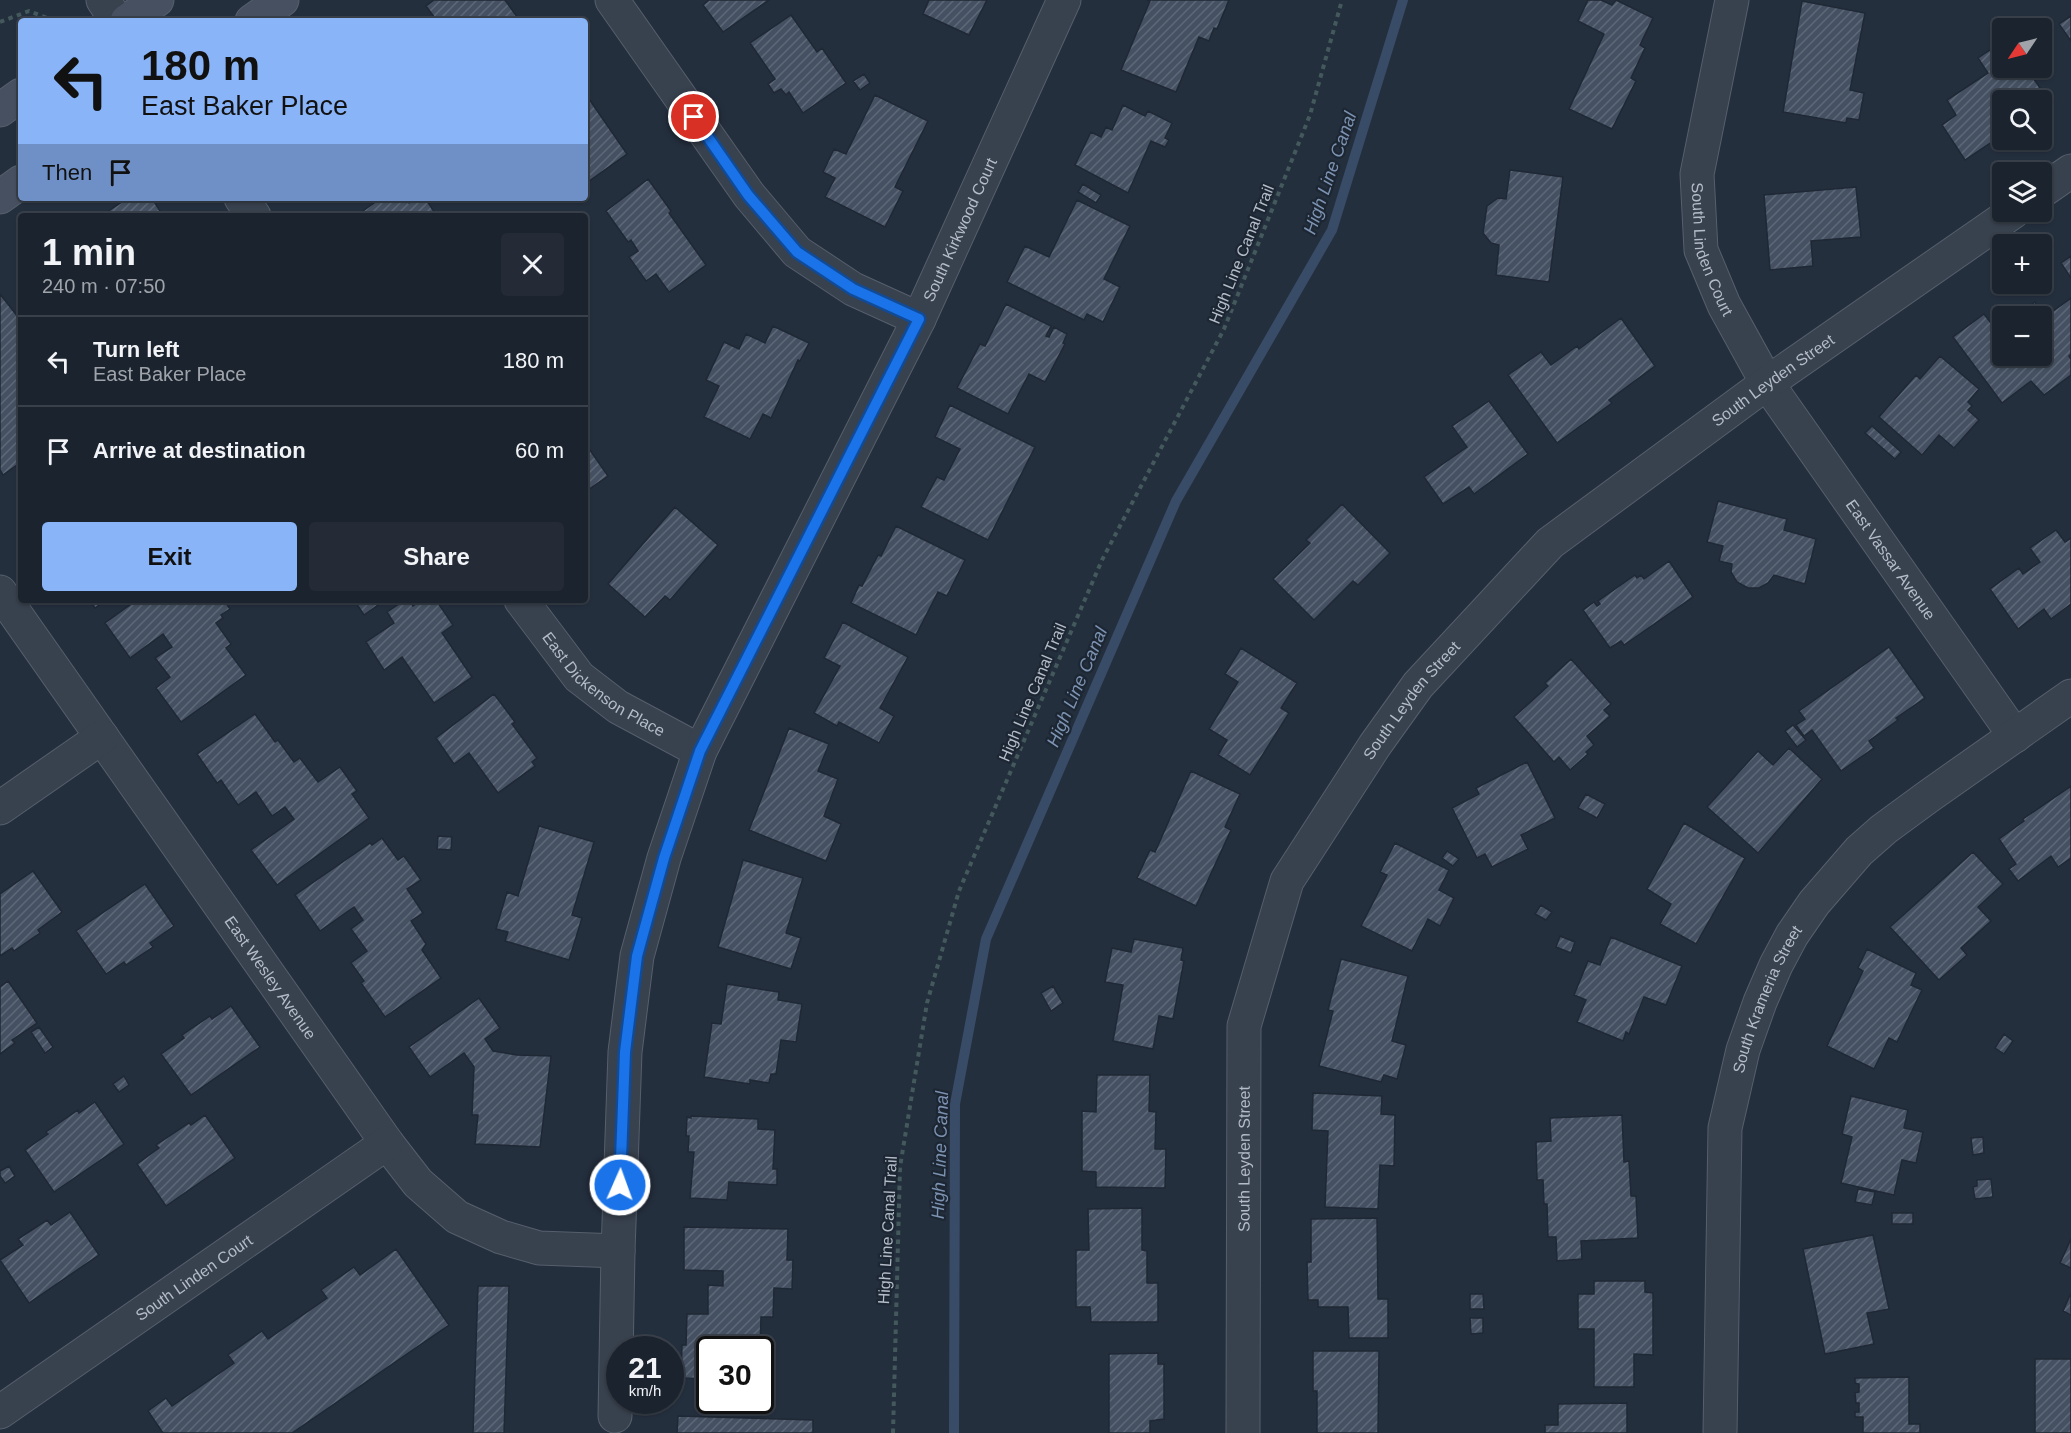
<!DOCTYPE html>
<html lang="en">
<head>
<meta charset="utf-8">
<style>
  :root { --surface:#1b232e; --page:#242b36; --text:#f1f3f6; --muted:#a0a4aa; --line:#39404a; --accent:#8ab4f8 }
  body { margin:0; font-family:Arial,sans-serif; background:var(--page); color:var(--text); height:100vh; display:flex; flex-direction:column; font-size:22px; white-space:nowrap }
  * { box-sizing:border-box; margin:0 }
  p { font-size:20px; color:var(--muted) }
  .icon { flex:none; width:33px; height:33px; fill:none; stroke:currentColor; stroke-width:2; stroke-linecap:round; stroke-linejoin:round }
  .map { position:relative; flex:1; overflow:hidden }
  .side { position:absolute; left:18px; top:213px; width:570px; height:390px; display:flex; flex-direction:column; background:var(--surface); border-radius:6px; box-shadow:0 2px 4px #0004,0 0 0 2px var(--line) }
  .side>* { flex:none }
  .hud { position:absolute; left:18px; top:18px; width:570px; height:183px; border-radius:6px; box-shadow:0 2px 4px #0004,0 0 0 2px var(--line); background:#8ab4f8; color:#111; overflow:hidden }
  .needle { width:39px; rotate:235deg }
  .buttons { position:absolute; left:1992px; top:18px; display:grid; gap:12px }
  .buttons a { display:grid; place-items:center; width:60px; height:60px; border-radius:6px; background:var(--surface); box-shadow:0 2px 4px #0004,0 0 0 2px var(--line); font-size:30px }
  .speed { position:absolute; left:606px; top:1336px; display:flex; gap:12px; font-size:30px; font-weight:700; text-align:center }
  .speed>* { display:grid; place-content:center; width:78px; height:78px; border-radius:50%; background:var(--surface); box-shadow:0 2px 4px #0004,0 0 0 2px var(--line); line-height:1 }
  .speed small { font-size:15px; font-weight:400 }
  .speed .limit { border:3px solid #111; border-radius:9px; background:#fff; color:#111 }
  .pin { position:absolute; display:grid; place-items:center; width:51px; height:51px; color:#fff; margin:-26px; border:3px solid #fff; border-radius:50%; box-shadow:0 2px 6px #0007 }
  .me { position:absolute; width:66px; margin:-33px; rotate:2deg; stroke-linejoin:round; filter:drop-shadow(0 0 4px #0008) }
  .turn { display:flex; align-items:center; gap:21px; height:126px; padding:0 24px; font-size:27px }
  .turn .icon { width:78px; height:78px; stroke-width:2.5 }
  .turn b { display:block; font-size:42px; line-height:51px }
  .then { display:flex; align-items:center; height:57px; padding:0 24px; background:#0003; gap:12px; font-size:22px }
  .round { display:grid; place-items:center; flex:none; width:63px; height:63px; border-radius:6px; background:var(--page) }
  .overview { display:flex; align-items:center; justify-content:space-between; height:102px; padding:0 24px }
  h1 { font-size:36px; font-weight:800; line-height:45px }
  .action { display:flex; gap:12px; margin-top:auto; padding:12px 24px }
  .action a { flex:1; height:69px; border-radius:6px; background:var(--accent); color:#111; font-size:24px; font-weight:800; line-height:69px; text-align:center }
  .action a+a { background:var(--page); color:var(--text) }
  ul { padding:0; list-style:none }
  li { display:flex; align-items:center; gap:18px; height:90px; padding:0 24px; border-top:2px solid var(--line) }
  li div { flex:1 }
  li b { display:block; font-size:22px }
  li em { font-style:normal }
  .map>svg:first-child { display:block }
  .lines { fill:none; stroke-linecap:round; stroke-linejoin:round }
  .stream { stroke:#394c67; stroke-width:10 }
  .building { fill:url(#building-hatch); stroke:#1f2835; stroke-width:1.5 }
  .street-casing { stroke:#565f6c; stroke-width:35 }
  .secondary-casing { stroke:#565f6c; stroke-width:35 }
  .path { stroke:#44595c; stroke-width:4; stroke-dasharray:4.5 4.5; stroke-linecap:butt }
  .street { stroke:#38414e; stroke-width:33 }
  .secondary { stroke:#465061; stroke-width:33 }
  .route-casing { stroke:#114b97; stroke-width:15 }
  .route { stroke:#1a73e8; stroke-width:10 }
  .labels { text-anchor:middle; stroke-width:4.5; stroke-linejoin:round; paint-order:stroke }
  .street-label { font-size:16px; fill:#b4bcc9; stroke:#1d2633 }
  .water-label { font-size:18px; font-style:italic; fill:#7c92b1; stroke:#1d2633 }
</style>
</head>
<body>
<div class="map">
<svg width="2071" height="1433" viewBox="0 0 2071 1433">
  <defs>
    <pattern id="building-hatch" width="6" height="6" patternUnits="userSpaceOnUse" patternTransform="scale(1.5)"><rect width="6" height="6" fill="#455162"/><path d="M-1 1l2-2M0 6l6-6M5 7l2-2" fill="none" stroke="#5d6877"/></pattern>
  </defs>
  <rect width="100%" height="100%" fill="#242f3e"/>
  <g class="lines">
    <!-- stream -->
    <path class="stream" d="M954,1433L955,1104L986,939L1176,501L1332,230L1403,0"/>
  </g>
  <!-- building -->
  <path class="building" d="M434,0H505L520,21H437L426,6Z
    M709,0H769L723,32L703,5Z
    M929,0H987L969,35L923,14Z
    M1147,0H1229L1217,29L1214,28L1209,41L1199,37L1176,92L1121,70L1150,1Z
    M1588,0H1601L1612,5L1616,0L1653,18L1640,45L1645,48L1631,78L1636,81L1612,129L1569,109L1604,34L1578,21Z
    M1802,1L1865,13L1850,90L1864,93L1859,120L1847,118L1846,123L1783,112Z
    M791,15L817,52L822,48L846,83L803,113L789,92L786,95L781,89L774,93L768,84L775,79L750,43Z
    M2071,16V41L2059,24Z
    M2002,42V68H2026L2045,95L2037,100H2002V135L1965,160L1942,125L1956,115L1947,100L1988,73L1978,58Z
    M864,74L870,83L860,90L853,81Z
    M875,95L928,121L895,187L903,191L885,227L825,197L835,178L823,172L834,149L846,154Z
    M585,97L588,100L589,99L627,154L585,184Z
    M1123,105L1145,116L1148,111L1172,123L1165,138L1169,140L1165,147L1151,141L1128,193L1075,165L1091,132L1101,137L1106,127L1112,130Z
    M1510,170L1563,177L1549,282L1496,275L1499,245L1491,243L1483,233L1487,206L1498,198L1506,199Z
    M648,179L671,211L669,213L706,265L669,292L656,274L646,281L629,257L638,251L631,240L628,242L606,211Z
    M1083,184L1101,195L1096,203L1078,192Z
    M1856,187L1861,237L1811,241L1813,266L1770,270L1764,195Z
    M128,198H152L163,216H101Z
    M381,198H405L409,203L416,198H425L437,216H356Z
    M1077,200L1130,226L1104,279L1120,287L1103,322L1087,314L1084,320L1007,282L1025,246L1049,257Z
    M2071,256V278L2061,263Z
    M0,294L18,317L21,315V350L17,353L21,358V462L3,475L0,470Z
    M2071,298V354L2069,356L2071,359V375L2044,395L2031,381L2002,403L1953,337L1984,314L1997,331L2002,327V356H2042V316H2016L2035,302L2045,317Z
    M1006,304L1051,326L1046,336L1049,337L1054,327L1067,334L1063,343L1065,344L1045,382L1029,374L1008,414L957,388L980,344L985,346Z
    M1621,318L1655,366L1609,400L1612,403L1557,443L1508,375L1541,352L1551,365L1577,346L1579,349Z
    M773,326L809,343L800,361L798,360L771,418L763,414L750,439L704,417L719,386L706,380L724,342L739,349L746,334L765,343Z
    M1940,356L1979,389L1968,402L1972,406L1968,410L1979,420L1954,448L1939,435L1922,455L1879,417L1916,375L1920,379Z
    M1489,401L1528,454L1474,494L1469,487L1443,504L1424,477L1467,447L1452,426Z
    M950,405L1035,447L988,540L921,507L937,477L944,480L960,449L935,437Z
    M1872,426L1901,452L1895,459L1865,433Z
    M585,443L608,476L585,492Z
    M1718,501L1787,519L1784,530L1816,539L1805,584L1774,575L1768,583L1759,588H1748L1737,582L1731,572L1732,564L1719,561L1723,546L1707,542Z
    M1342,504L1390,553L1358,585L1353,581L1314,620L1273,579L1310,543L1306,540Z
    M675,507L718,545L670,600L665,596L645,617L608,584Z
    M896,526L965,560L947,596L938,592L916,635L851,603L859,585L862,586L878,555L881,556Z
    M2056,530L2065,542L2071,538V604L2051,619L2044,609L2018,629L1990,589L2019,568L2023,574L2040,562L2030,548Z
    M1669,561L1693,597L1624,645L1621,641L1610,648L1583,610L1594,602L1597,606L1600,604L1598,601L1635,575L1637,578L1641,575L1644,579Z
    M89,600H106L95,608Z
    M128,600H224L230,609L221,615L223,618L216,623L231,644L226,648L246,675L181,722L156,688L170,677L155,658L172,647L163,634L130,658L105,623L131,604Z
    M354,600H385L364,615Z
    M405,600H409L413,606L421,600H436L453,625L442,633L472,677L434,703L402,657L384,670L366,642L394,623L387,612Z
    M843,622L908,657L880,708L894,716L879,743L839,722L837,726L814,713L840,666L824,658Z
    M1889,647L1925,698L1896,718L1898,720L1869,741L1874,748L1841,771L1812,730L1804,736L1796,725L1805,719L1799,711Z
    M1241,648L1297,683L1281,708L1289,713L1250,775L1218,755L1227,740L1209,729L1238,682L1225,674Z
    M1571,659L1611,704L1604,710L1610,716L1587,736L1594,745L1586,752L1588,754L1570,770L1559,757L1554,762L1514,717L1548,686L1545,683Z
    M494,694L515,722L512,724L537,758L532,762L535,766L498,793L469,753L454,764L436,738Z
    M255,714L275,742L278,740L294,762L300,758L318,782L340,767L357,791L352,794L369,818L277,885L251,850L294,819L285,807L272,816L256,792L238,805L221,780L217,783L197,754Z
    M1793,725L1806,740L1797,747L1785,731Z
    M789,728L829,744L818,771L838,779L824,816L841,824L826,861L749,830Z
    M1789,748L1822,779L1758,853L1707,807L1758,751L1773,765Z
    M1527,762L1555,818L1521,835L1528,849L1492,867L1485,854L1477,858L1452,808L1479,794L1476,788Z
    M1191,771L1240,794L1225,827L1231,830L1196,906L1137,878L1150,850L1155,852Z
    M2071,786V858L2058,867L2051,856L2018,881L2009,869L2016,864L1999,839L2024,821L2023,819Z
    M1586,794L1605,804L1597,818L1578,808Z
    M1684,823L1745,858L1696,944L1660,924L1671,904L1647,889Z
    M539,826L594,842L572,915L582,918L569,960L505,941L508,932L496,929L507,892L518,896Z
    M438,836L452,837L451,850L437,849Z
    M382,838L398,860L404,856L421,880L407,889L423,913L411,921L426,944L422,950L441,978L385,1017L361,983L364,981L351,963L367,951L351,929L363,920L354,907L320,931L295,895L370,843L372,845Z
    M1395,843L1449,870L1439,890L1454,898L1440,926L1428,919L1412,951L1361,926L1387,875L1380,872Z
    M1447,851L1459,859L1453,866L1442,858Z
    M1973,852L2003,884L1978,907L1991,921L1961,948L1967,955L1939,980L1890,927Z
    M743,860L803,878L786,933L801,938L791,969L718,947Z
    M33,871L62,912L38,930L40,933L14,951L12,948L0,956V894Z
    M145,884L174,926L150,943L153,947L126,965L124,962L106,974L76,931Z
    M1541,905L1552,912L1546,920L1535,914Z
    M1560,936L1575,942L1571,953L1556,947Z
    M1611,937L1682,966L1666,1005L1644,997L1629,1034L1626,1032L1623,1041L1577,1022L1586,1000L1574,995L1588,961L1600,965Z
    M1134,939L1183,948L1181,960L1184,961L1173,1019L1159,1016L1153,1049L1113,1041L1123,985L1105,982L1112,948L1131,952Z
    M1867,949L1916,973L1911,985L1922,990L1897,1042L1889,1038L1874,1069L1827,1046L1863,971L1858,968Z
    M1341,959L1408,976L1392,1041L1406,1045L1397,1079L1384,1075L1381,1082L1319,1066L1333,1011L1328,1010Z
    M8,981L37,1023L12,1040L15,1043L0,1054V987Z
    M727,984L779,992L778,1000L802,1004L796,1042L781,1040L776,1074H771L769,1083L750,1080V1084L704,1077L712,1023L721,1024Z
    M1053,986L1063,1003L1051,1011L1041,993Z
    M479,998L500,1028L485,1039L493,1051L517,1055L551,1056L540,1147L475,1144L478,1115H472L474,1067L464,1053L430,1077L409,1047Z
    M231,1006L260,1047L191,1095L161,1054L184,1038L182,1035L210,1016L212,1019Z
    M39,1027L53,1047L45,1053L31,1032Z
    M2004,1034L2013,1041L2004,1054L1995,1048Z
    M1097,1075H1150L1149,1111L1156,1112L1155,1149H1166L1165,1188L1096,1187V1172L1082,1171V1111L1096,1112Z
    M124,1076L129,1085L119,1092L113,1084Z
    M1313,1093L1382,1096L1381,1114L1395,1115L1394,1166L1380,1165L1378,1209L1325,1207L1328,1131L1312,1130Z
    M1851,1096L1908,1110L1904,1128L1923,1132L1916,1163L1902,1160L1894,1195L1841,1183L1852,1137L1842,1134Z
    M95,1102L124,1144L54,1192L25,1150L48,1134L46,1132L78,1110L79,1113Z
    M205,1115L235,1158L166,1206L137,1164L159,1148L156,1145L189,1123L191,1125Z
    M1622,1115L1624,1162L1629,1161L1631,1196H1636L1638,1238L1581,1241L1582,1259L1557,1261L1556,1237H1548L1547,1204H1544L1543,1180H1537L1536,1142L1551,1141L1550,1118Z
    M691,1116L758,1119V1129L775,1130L773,1169H777V1185L729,1182L727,1200L690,1198L694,1152H688L689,1136H686L687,1117L691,1118Z
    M1983,1137L1984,1153L1973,1155L1971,1138Z
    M9,1166L15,1176L5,1183L0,1176V1171Z
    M1991,1179L1993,1197L1975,1199L1973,1187L1977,1186V1180Z
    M1858,1189L1875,1192L1872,1205L1855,1202Z
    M1142,1208V1250L1147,1251V1283H1158V1322H1091L1090,1307H1076V1250H1089L1088,1209Z
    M70,1212L99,1255L29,1303L0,1260L23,1245L18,1239L47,1220L51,1225Z
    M1892,1213H1913V1224H1892Z
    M1377,1218L1378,1299H1388V1338H1349L1348,1307H1318V1300H1308L1307,1262H1311V1219Z
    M684,1227L788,1229L787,1260H793L792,1289L774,1288L773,1317H761L760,1350H710V1379L681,1378L682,1345H686L687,1314H708V1285L723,1286V1271L684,1270Z
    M1873,1235L1889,1309L1867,1313L1874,1344L1825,1354L1803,1249Z
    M2071,1239V1268L2060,1263Z
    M396,1249L449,1325L292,1433H163L148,1411L166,1398L172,1406L234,1363L228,1355L262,1331L268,1339L327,1298L321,1290L354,1267L360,1275Z
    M1594,1281H1645V1292L1653,1293V1355L1634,1354V1387H1594V1329H1578V1294H1594Z
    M478,1286H509L504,1433H473Z
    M2071,1293V1315L2063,1311Z
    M1470,1294H1483L1484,1309H1470Z
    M1470,1318H1483V1333L1471,1334Z
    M1313,1351H1379L1378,1433H1317V1391H1313Z
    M1158,1353V1364H1164V1419L1150,1421V1433H1109V1354Z
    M2035,1359H2071V1433H2035Z
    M1909,1377V1424H1920V1433H1863V1417H1855V1412H1859V1403H1856L1855,1393L1859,1392V1384L1855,1383V1378Z
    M1627,1403V1433H1545V1425H1558V1404Z
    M678,1416L813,1420V1433H677Z"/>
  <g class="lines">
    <!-- street casing -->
    <g class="street-casing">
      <g id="street">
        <path d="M103,0L117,21"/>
        <path d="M612,0L749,195L797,252L853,289L919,319"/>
        <path id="s1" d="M1732,0L1697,174L1701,250L1724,305L1767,383L2015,736"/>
        <path d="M2042,191L2071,171"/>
        <path d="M241,198L254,216"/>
        <path id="s2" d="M0,592L387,1143L418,1183L457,1217L501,1237L539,1248L618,1251"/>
        <path id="s3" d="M521,600L579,677L618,707L700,751"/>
        <path d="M0,808L102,737"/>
        <path id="s4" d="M0,1412L387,1143"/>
        <path id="s5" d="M615,1416L618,1251L625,1052L637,956L664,858L700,751L919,319L1064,0"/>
        <path id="s6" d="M1243,1433L1244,1026L1287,881L1375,745L1418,685L1550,543L1767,383L2013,212"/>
        <path id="s7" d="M1720,1433L1725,1128L1743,1050L1760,1002L1776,965L1792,935L1814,903L1859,851L1884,829L1929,796L2071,696"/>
      </g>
    </g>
    <!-- secondary casing -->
    <g class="secondary-casing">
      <path id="secondary" d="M127,21L157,0
        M252,21L282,0
        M0,110L21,95
        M0,197L21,182"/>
    </g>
    <!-- path -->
    <path class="path" d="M0,22L29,11L52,20
      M893,1433L900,1167L927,1003L959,891L1102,560L1224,329L1310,115L1342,0"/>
    <!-- street -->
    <use href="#street" class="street"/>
    <!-- secondary -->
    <use href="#secondary" class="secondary"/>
  </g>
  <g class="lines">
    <!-- route casing -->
    <g class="route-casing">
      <path id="route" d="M620,1185L625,1052L637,956L664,858L700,751L919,319L853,289L797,252L748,195L694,117"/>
    </g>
    <!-- route -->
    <use href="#route" class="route"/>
  </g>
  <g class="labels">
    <!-- street labels -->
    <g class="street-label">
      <text dy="6" stroke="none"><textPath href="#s5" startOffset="1258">South Kirkwood Court</textPath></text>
      <text dy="6" stroke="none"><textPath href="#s1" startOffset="255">South Linden Court</textPath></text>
      <text transform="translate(1241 254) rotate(-68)" y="6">High Line Canal Trail</text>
      <text dy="6" stroke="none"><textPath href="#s6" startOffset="1264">South Leyden Street</textPath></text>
      <text dy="6" stroke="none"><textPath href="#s1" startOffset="618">East Vassar Avenue</textPath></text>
      <text dy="6" stroke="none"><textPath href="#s3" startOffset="120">East Dickenson Place</textPath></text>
      <text transform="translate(1032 692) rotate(-67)" y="6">High Line Canal Trail</text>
      <text dy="6" stroke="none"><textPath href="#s6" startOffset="778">South Leyden Street</textPath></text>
      <text dy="6" stroke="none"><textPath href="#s2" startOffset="471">East Wesley Avenue</textPath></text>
      <text dy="6" stroke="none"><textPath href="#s7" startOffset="441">South Krameria Street</textPath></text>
      <text dy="6" stroke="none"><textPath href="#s6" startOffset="274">South Leyden Street</textPath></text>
      <text transform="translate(887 1230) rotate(-87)" y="6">High Line Canal Trail</text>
      <text dy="6" stroke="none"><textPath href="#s4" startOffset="236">South Linden Court</textPath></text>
    </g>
    <!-- water labels -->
    <g class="water-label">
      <text transform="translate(1330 173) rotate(-71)" y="6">High Line Canal</text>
      <text transform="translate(1077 687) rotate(-67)" y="6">High Line Canal</text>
      <text transform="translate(940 1155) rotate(-88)" y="6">High Line Canal</text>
    </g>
  </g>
</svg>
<div class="buttons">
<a><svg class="needle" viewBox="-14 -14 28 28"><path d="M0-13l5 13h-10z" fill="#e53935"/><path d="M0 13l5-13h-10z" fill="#a0a4aa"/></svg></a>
<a><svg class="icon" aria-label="search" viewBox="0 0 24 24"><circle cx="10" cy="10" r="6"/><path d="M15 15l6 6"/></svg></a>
<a><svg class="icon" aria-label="layers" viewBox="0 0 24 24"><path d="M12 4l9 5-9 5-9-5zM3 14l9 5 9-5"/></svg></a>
<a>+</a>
<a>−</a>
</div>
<div class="speed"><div>21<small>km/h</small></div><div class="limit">30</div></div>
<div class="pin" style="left:694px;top:117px;background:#d93025"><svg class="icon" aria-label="arrive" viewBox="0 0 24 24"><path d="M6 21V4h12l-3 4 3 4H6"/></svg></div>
<svg class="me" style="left:620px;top:1185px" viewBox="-20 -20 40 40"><circle r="17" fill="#1a73e8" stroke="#fff" stroke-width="3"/><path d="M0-11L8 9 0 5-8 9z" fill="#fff"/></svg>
<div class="hud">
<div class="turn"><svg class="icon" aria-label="left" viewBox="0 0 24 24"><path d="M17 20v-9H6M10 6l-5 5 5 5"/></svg><div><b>180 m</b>East Baker Place</div></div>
<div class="then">Then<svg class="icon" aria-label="arrive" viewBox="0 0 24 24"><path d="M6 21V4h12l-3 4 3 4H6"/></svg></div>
</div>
<section class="side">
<div class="overview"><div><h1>1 min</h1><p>240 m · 07:50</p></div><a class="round"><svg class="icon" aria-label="close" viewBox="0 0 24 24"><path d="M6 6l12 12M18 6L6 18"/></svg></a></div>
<ul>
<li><svg class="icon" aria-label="left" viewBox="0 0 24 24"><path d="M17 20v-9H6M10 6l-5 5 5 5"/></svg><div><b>Turn left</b><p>East Baker Place</p></div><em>180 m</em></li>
<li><svg class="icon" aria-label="arrive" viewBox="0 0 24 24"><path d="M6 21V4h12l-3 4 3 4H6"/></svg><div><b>Arrive at destination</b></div><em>60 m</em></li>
</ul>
<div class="action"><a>Exit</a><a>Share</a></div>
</section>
</div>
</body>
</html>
